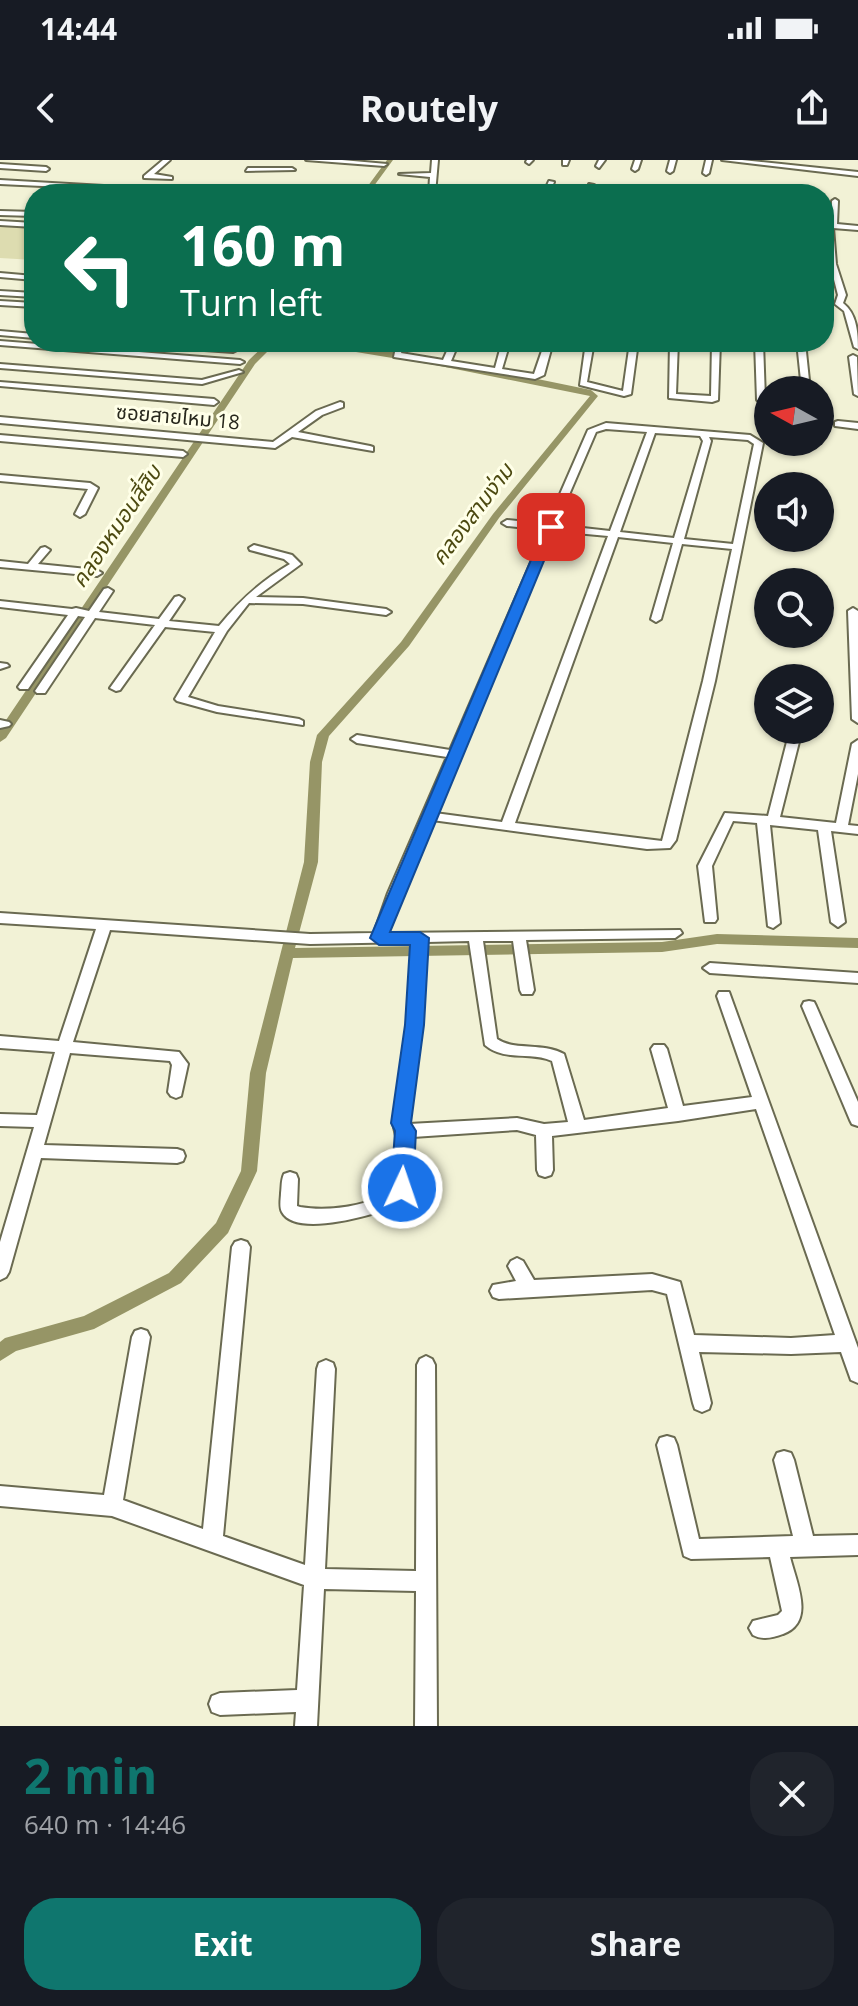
<!DOCTYPE html>
<html lang="en">
<head>
<meta charset="utf-8">
<style>
  :root { --surface:#171b24; --page:#20242c; --text:#f1f3f6; --muted:#9ea1a6; --accent:#0f766e }
  body { margin:0; font-family:"Open Sans","Noto Sans Thai",sans-serif; background:var(--page); color:var(--text); height:100vh; display:flex; flex-direction:column; font-size:30px; white-space:nowrap }
  * { box-sizing:border-box; margin:0 }
  p { font-size:26px; color:var(--muted) }
  .icon { flex:none; width:44px; height:44px; fill:none; stroke:currentColor; stroke-width:2; stroke-linecap:round; stroke-linejoin:round }
  .map { position:relative; height:1566px; overflow:hidden }
  .drawer { display:flex; flex-direction:column; background:var(--surface); flex:1 }
  .drawer>* { flex:none }
  .hud { position:absolute; left:24px; top:24px; width:810px; height:168px; border-radius:32px; box-shadow:0 2px 6px #0004; background:#0b6e4f; color:#fff; overflow:hidden }
  .needle { width:52px; rotate:278deg }
  .tools { position:absolute; left:754px; top:216px; display:grid; gap:16px }
  .tools a { display:grid; place-items:center; width:80px; height:80px; border-radius:50%; background:var(--surface); box-shadow:0 2px 6px #0004; font-size:40px }
  .pin { position:absolute; display:grid; place-items:center; width:68px; height:68px; color:#fff; margin:-34px; border-radius:16px; box-shadow:0 4px 12px #0006 }
  .me { position:absolute; width:88px; margin:-44px; rotate:3deg; stroke-linejoin:round; filter:drop-shadow(0 0 6px #0008) }
  .turn { display:flex; align-items:center; gap:28px; height:168px; padding:0 24px; font-size:36px }
  .turn .icon { width:104px; height:104px; stroke-width:2.5 }
  .turn b { display:block; font-size:56px; line-height:68px }
  .round { display:grid; place-items:center; flex:none; width:84px; height:84px; border-radius:32px; background:var(--page) }
  .summary { display:flex; align-items:center; justify-content:space-between; height:136px; padding:0 24px }
  h1 { font-size:48px; font-weight:700; line-height:60px; color:var(--accent) }
  .primary-button { display:flex; gap:16px; margin-top:auto; padding:16px 24px }
  .primary-button a { flex:1; height:92px; border-radius:32px; background:var(--accent); color:#fff; font-size:32px; font-weight:700; line-height:92px; text-align:center }
  .primary-button a+a { background:var(--page); color:var(--text) }
  .status { display:flex; justify-content:space-between; align-items:center; height:56px; padding:0 40px; background:var(--surface); direction:ltr }
  .status svg { height:22px; fill:currentColor }
  header { display:flex; justify-content:space-between; align-items:center; height:104px; padding:0 24px; background:var(--surface); font-size:36px; font-weight:700 }
  .map>svg:first-child { display:block }
  .green { fill:#dddcb0 }
  .lines { fill:none; stroke-linecap:round; stroke-linejoin:round }
  .canal { fill:#969566; fill-rule:evenodd }
  .street-casing { stroke:#6a6a51; stroke-width:4 }
  .street { fill:#fff; fill-rule:evenodd }
  .route { fill:#1a73e8; stroke:#114b97; stroke-width:2 }
  .labels { text-anchor:middle; stroke-width:6; stroke-linejoin:round; paint-order:stroke }
  .far-street-label { font-size:20px; fill:#28281d; stroke:#ffffe8 }
  .far-water-label { font-size:22px; font-style:italic; fill:#4c4910; stroke:#ffffe8 }
</style>
</head>
<body>
<div class="status"><b>14:44</b><svg viewBox="0 0 49 12"><path d="M0 12V9h3v3zM5 12V6h3v6zM10 12V3h3v9zM15 12V0h3v12zM26 1h20v11H26zM47 4h2v5h-2z"/></svg></div>
<header><svg class="icon" aria-label="back" viewBox="0 0 24 24"><path d="M15 5l-7 7 7 7"/></svg>Routely<svg class="icon" aria-label="share" viewBox="0 0 24 24"><path d="M12 15V3M7 8l5-5 5 5M5 13v7h14v-7"/></svg></header>
<div class="map">
<svg width="858" height="1566" viewBox="0 0 858 1566">
  <rect width="100%" height="100%" fill="#f2f2d6"/>
  <!-- green -->
  <path class="green" d="M0,62L34,64V100L0,98Z"/>
  <g class="lines">
    <!-- canal -->
    <path class="canal" d="M387,0H393L368,34H362Z
      M268,182C376,182 485,209 591,230L598,236L499,358L409,486L329,576L322,602L318,702L295,788L662,782L717,774L858,778V788L717,784L662,792L293,798L266,913L257,1011L228,1073L181,1123L94,1169L16,1191L0,1201V1182L5,1178L84,1156L169,1113L216,1063L241,1011L250,913L304,702L310,602L317,575L401,482L493,354L590,236L435,205L356,192L275,184L255,204L6,578L0,582V569L249,200Z"/>
    <!-- street casing -->
    <g class="street-casing">
      <path id="street" d="M163,0H170L154,14L172,17V19L144,18V16Z
        M306,0H342L387,4L384,6Z
        M432,0H438L435,34H429L430,17L399,14L431,13Z
        M527,0H533L529,4L526,2Z
        M563,0H569L567,5H563Z
        M599,0H605L599,8L596,6Z
        M635,0H641L638,9L635,11L632,9Z
        M670,0H676L673,11L670,13L667,11Z
        M706,0H712L709,13L706,15L703,13Z
        M722,0H742L858,12V16Z
        M0,4L46,7L49,9L46,11L0,8Z
        M248,8H292L295,10L246,11Z
        M0,20L208,32L211,34L0,24Z
        M549,21L554,22L549,34H543Z
        M589,24L594,25L591,34H585Z
        M463,27L532,32L535,34L461,30Z
        M629,27L634,28L632,34H626Z
        M672,28L675,30L673,34H667Z
        M385,31L405,34H383Z
        M711,31L713,32L714,34H708Z
        M835,39L838,41L837,64L858,66V70L833,68L836,104L846,135L843,143C857,154 858,173 858,189L854,187L844,151L835,144L838,135L830,104L827,67H824V63L831,64L832,41Z
        M0,51L34,52V56L0,55Z
        M0,61L34,63V67L0,65Z
        M0,113L34,116V120L0,117Z
        M0,131L34,133V137L0,135Z
        M0,141L34,143V147L0,145Z
        M0,171L34,174V178L0,175Z
        M0,181L240,200L244,202L240,204L0,185Z
        M114,182H152L233,188L237,190L233,192L118,184Z
        M397,182H405L401,193L443,200L451,182H459L451,201L495,208L502,182H510L502,209L534,214L545,182H553L544,215L535,219L394,197Z
        M586,182H594L587,222L623,231L630,182H638L631,234L624,236L580,225Z
        M670,182H678L676,234L711,236L712,182H720L718,240L712,242L669,238Z
        M755,182H763L765,239L768,240V246L757,240Z
        M797,182H805L810,230H802Z
        M853,195L857,197L858,236L854,234L849,197Z
        M0,204L202,220L239,210L243,212L202,224L0,208Z
        M0,222L214,239L218,242L214,245L0,226Z
        M340,242L343,243V247L322,255L298,272L370,286L373,287V291L292,277L275,288L0,263V257L273,282L316,251Z
        M838,261L858,263V269L835,266V262Z
        M606,263L750,275L763,283L715,521L676,680L670,688L647,689L432,660L388,773L680,770L682,773L675,778L526,780L534,830L532,834H522L520,830L513,781H483L497,879C514,891 542,882 564,894L584,960L668,948L651,889L654,885H664L667,889L683,946L752,937L717,836L719,832H729L858,1188V1223L851,1220L841,1192L791,1194L699,1192L711,1243L709,1249L702,1252L695,1249L693,1243L667,1134L652,1130L499,1139L493,1137L490,1131L493,1125L516,1121L508,1106L511,1101L517,1098L523,1101L534,1120L652,1114L680,1122L694,1175L791,1178L835,1175L756,949L678,961L552,976L553,1010L551,1015L545,1017L539,1015L537,1010L536,975L517,970L413,977V1011L403,1043C382,1053 296,1079 282,1052C279,1047 281,1038 281,1033C282,1026 281,1021 284,1014L290,1012L296,1014L298,1019L297,1046L300,1047C329,1052 364,1046 391,1033L398,1000L397,980L393,963L407,865L413,782L310,784L110,770L73,882L179,892L188,904L181,936L176,938L171,936L168,932L172,905L170,901L70,893L44,985L177,989L183,991L185,996L183,1001L177,1003L41,998L9,1112L6,1117L0,1120V1082L34,967L0,966V954L37,955L55,892L0,888V876L59,881L96,769L0,763V753L310,774L374,773L388,733L447,597L357,583L351,579L357,575L450,590L545,370L507,366L502,363L507,360L547,364L588,270ZM606,269L647,272L610,371L556,365L596,272ZM655,273L700,276L703,281L674,378L620,372ZM709,277L748,280L754,284L733,384L684,379L711,281ZM554,371L608,376L502,662L435,653ZM618,377L673,383L651,459L656,462L661,459L682,384L732,389L703,521L662,681L515,663ZM469,781L485,885C505,902 530,891 552,901L568,962L544,964L517,958L409,964L421,865L427,782Z
        M0,275L183,291L187,294L183,297L0,281Z
        M0,315L90,323L98,328L85,354L80,357L75,354L88,329L0,321Z
        M254,385L292,395L301,404L256,437L303,438L386,449L391,452L386,455L303,444L249,443L227,471L188,537L218,546L299,559L303,561V565L217,552L177,541L175,539L215,472L165,467L120,530L116,531L110,528L155,465L95,458L45,533H37L35,531L85,457L78,456L28,529H20L18,527L68,455L0,447V441L72,449L76,448L89,451L104,429L108,428L113,431L99,452L159,459L175,437L179,436L184,439L169,461L219,466C240,440 261,421 290,404L284,399L250,390L249,388Z
        M45,387L50,390L38,404L97,410L102,413L97,416L0,407V401L28,404L41,388Z
        M853,448L858,451V563L852,559L848,451Z
        M0,503L7,504L9,506L0,509Z
        M0,560L9,562L11,564L9,566L0,568Z
        M790,570H802L780,657L836,663L852,584L858,580V614L848,665L858,666V674L831,671L845,762L838,767L831,762L818,670L770,665L780,763L773,768L768,766L757,663L733,661L712,706L717,759L715,762H705L698,706L725,653L768,656Z
        M710,803L858,813V823L710,813L703,808Z
        M809,841L814,842L816,846L858,942V966L852,964L850,960L802,846L804,842Z
        M241,1080L247,1082L250,1087L223,1376L305,1405L317,1209L319,1203L326,1200L333,1203L335,1209L325,1409L416,1411L417,1205L420,1199L426,1196L432,1199L435,1205L437,1566H415L416,1431L324,1429L317,1566H295L296,1552L220,1555L212,1552L209,1544L212,1536L220,1533L297,1530L304,1425L112,1356L0,1346V1326L104,1335L132,1177L135,1171L141,1169L147,1171L150,1177L123,1340L203,1369L232,1087L235,1082Z
        M667,1276L674,1278L677,1285L699,1379L793,1376L774,1300L777,1293L784,1291L791,1293L794,1300L813,1376L858,1375V1395L790,1397C796,1422 816,1462 783,1474C773,1478 762,1480 753,1475L749,1468L753,1461L778,1455L782,1451L770,1397L691,1399L684,1396L657,1285L660,1278Z"/>
    </g>
    <!-- street -->
    <use href="#street" class="street"/>
  </g>
  <!-- route -->
  <path class="route" d="M551,364L558,367L390,772H420L429,778L424,865L411,963L416,971L413,1028L410,1035L402,1037L395,1035L391,1028L395,971L391,963L405,865L410,785H379L370,778L545,367Z"/>
  <g class="labels">
    <!-- far-street labels -->
    <g class="far-street-label">
      <text transform="translate(178 257) rotate(5)" y="7">ซอยสายไหม 18</text>
    </g>
    <!-- far-water labels -->
    <g class="far-water-label">
      <text transform="translate(472 354) rotate(-53)" y="8">คลองสามง่าม</text>
      <text transform="translate(116 366) rotate(-56)" y="8">คลองหมอนสี่สิบ</text>
    </g>
  </g>
</svg>
<div class="tools">
<a><svg class="needle" viewBox="-14 -14 28 28"><path d="M0-13l5 13h-10z" fill="#e53935"/><path d="M0 13l5-13h-10z" fill="#9ea1a6"/></svg></a>
<a><svg class="icon" aria-label="sound" viewBox="0 0 24 24"><path d="M4 9h4l5-4v14l-5-4H4zM17 9q2 3 0 6"/></svg></a>
<a><svg class="icon" aria-label="search" viewBox="0 0 24 24"><circle cx="10" cy="10" r="6"/><path d="M15 15l6 6"/></svg></a>
<a><svg class="icon" aria-label="layers" viewBox="0 0 24 24"><path d="M12 4l9 5-9 5-9-5zM3 14l9 5 9-5"/></svg></a>
</div>
<div class="pin" style="left:551px;top:367px;background:#d93025"><svg class="icon" aria-label="arrive" viewBox="0 0 24 24"><path d="M6 21V4h12l-3 4 3 4H6"/></svg></div>
<svg class="me" style="left:402px;top:1028px" viewBox="-20 -20 40 40"><circle r="17" fill="#1a73e8" stroke="#fff" stroke-width="3"/><path d="M0-11L8 9 0 5-8 9z" fill="#fff"/></svg>
<div class="hud">
<div class="turn"><svg class="icon" aria-label="left" viewBox="0 0 24 24"><path d="M17 20v-9H6M10 6l-5 5 5 5"/></svg><div><b>160 m</b>Turn left</div></div>
</div>
</div>
<section class="drawer">
<div class="summary"><div><h1>2 min</h1><p>640 m · 14:46</p></div><a class="round"><svg class="icon" aria-label="close" viewBox="0 0 24 24"><path d="M6 6l12 12M18 6L6 18"/></svg></a></div>
<div class="primary-button"><a>Exit</a><a>Share</a></div>
</section>
</body>
</html>
